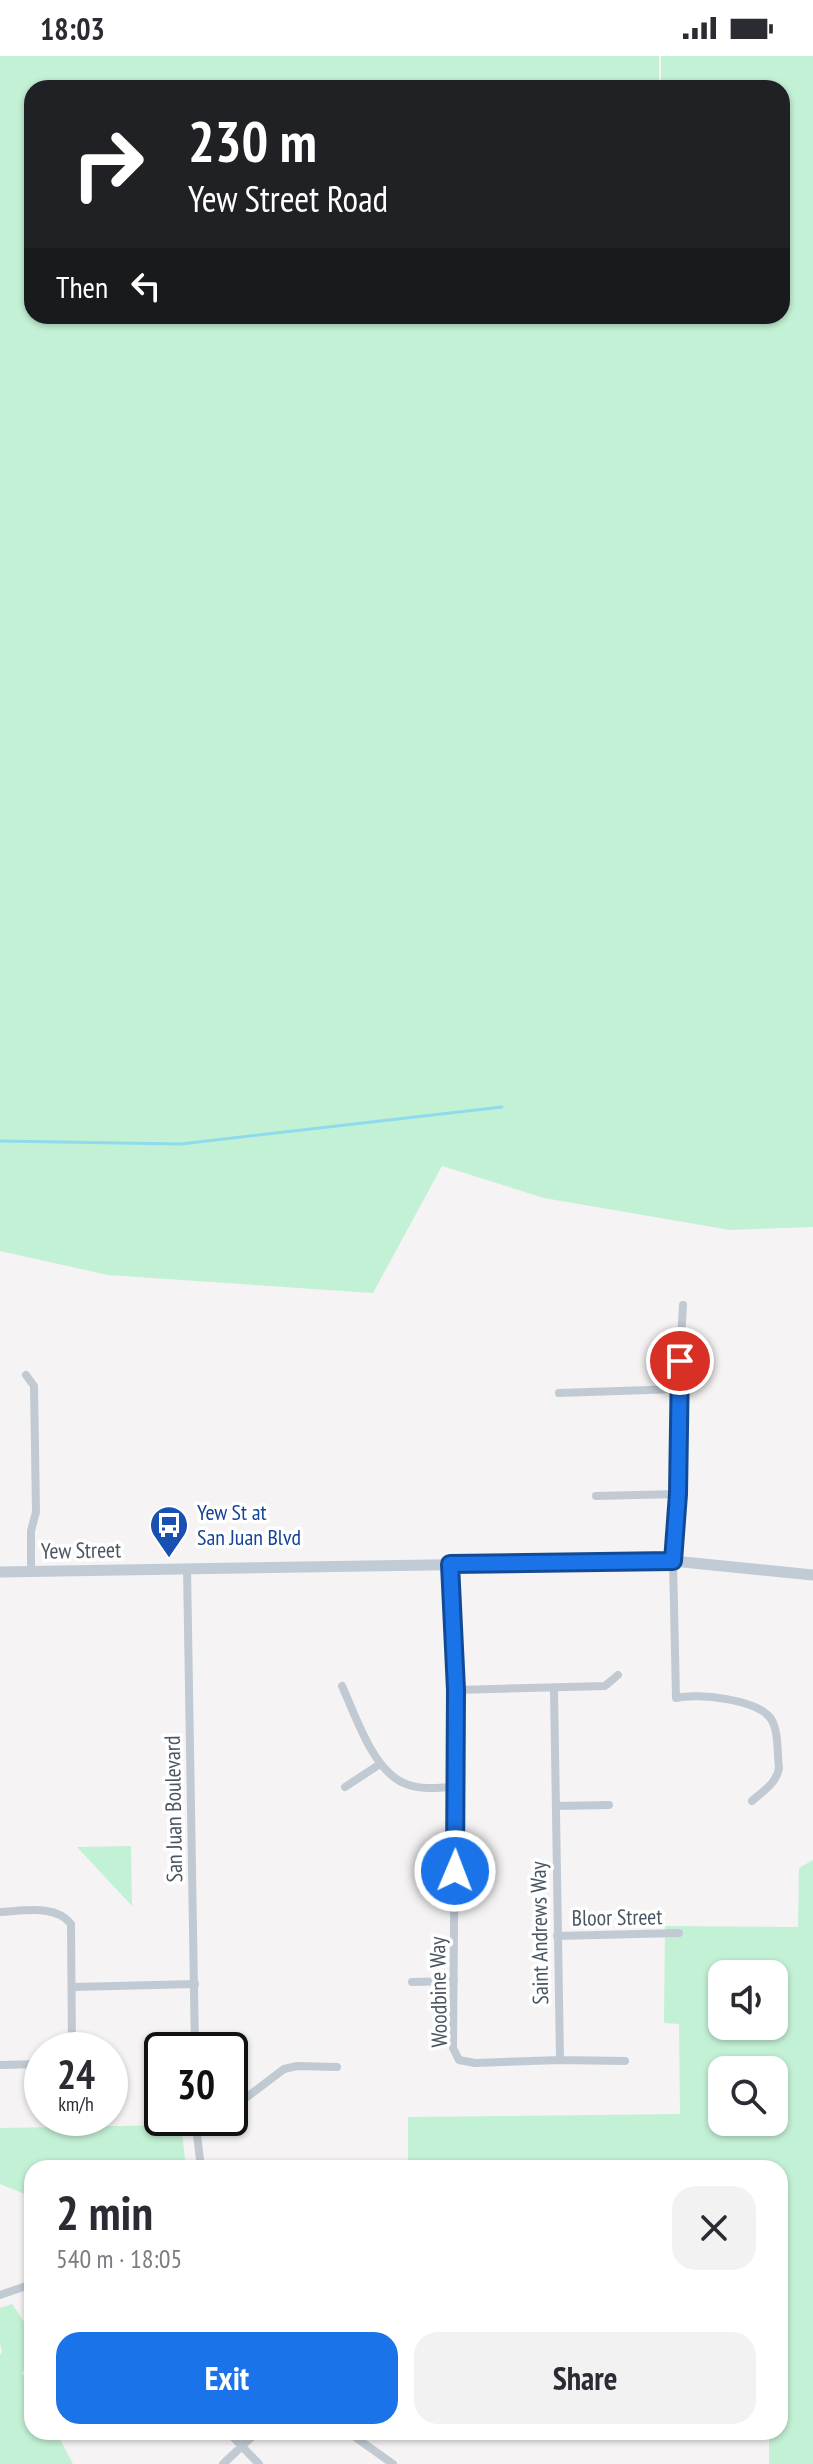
<!DOCTYPE html>
<html lang="en">
<head>
<meta charset="utf-8">
<style>
  :root { --surface:#fff; --page:#f2f2f3; --text:#2b2b33; --muted:#7c7c81; --accent:#1a73e8 }
  body { margin:0; font-family:"PT Sans Narrow",sans-serif; background:var(--page); color:var(--text); height:100vh; display:flex; flex-direction:column; font-size:30px; white-space:nowrap }
  * { box-sizing:border-box; margin:0 }
  p { font-size:26px; color:var(--muted) }
  .icon { flex:none; width:44px; height:44px; fill:none; stroke:currentColor; stroke-width:2; stroke-linecap:round; stroke-linejoin:round }
  .map { position:relative; flex:1; overflow:hidden }
  .drawer { position:absolute; left:24px; top:2104px; width:764px; height:280px; display:flex; flex-direction:column; background:var(--surface); border-radius:24px; box-shadow:0 2px 6px #0004 }
  .drawer>* { flex:none }
  .banner { position:absolute; left:24px; top:24px; width:766px; height:244px; border-radius:24px; box-shadow:0 2px 6px #0004; background:#202124; color:#fff; overflow:hidden }
  .tools { position:absolute; left:708px; top:1904px; display:grid; gap:16px }
  .tools a { display:grid; place-items:center; width:80px; height:80px; border-radius:16px; background:var(--surface); box-shadow:0 2px 6px #0004; font-size:40px }
  .speed { position:absolute; left:24px; top:1976px; display:flex; gap:16px; font-size:40px; font-weight:700; text-align:center }
  .speed>* { display:grid; place-content:center; width:104px; height:104px; border-radius:50%; background:var(--surface); box-shadow:0 2px 6px #0004; line-height:1 }
  .speed small { font-size:20px; font-weight:400 }
  .speed .limit { border:4px solid #111; border-radius:12px; background:#fff; color:#111 }
  .pin { position:absolute; display:grid; place-items:center; width:68px; height:68px; color:#fff; margin:-34px; border:4px solid #fff; border-radius:50%; box-shadow:0 2px 8px #0007 }
  .me { position:absolute; width:88px; margin:-44px; rotate:1deg; stroke-linejoin:round; filter:drop-shadow(0 0 6px #0008) }
  .turn { display:flex; align-items:center; gap:28px; height:168px; padding:0 32px; font-size:36px }
  .turn .icon { width:104px; height:104px; stroke-width:2.5 }
  .turn b { display:block; font-size:56px; line-height:68px }
  .then { display:flex; align-items:center; height:76px; padding:0 32px; background:#0003; gap:16px; font-size:30px }
  .round { display:grid; place-items:center; flex:none; width:84px; height:84px; border-radius:24px; background:var(--page) }
  .head { display:flex; align-items:center; justify-content:space-between; height:136px; padding:0 32px }
  h1 { font-size:48px; font-weight:600; line-height:60px }
  .primary-button { display:flex; gap:16px; margin-top:auto; padding:16px 32px }
  .primary-button a { flex:1; height:92px; border-radius:24px; background:var(--accent); color:#fff; font-size:32px; font-weight:600; line-height:92px; text-align:center }
  .primary-button a+a { background:var(--page); color:var(--text) }
  .status { display:flex; justify-content:space-between; align-items:center; height:56px; padding:0 40px; background:var(--surface); direction:ltr }
  .status svg { height:22px; fill:currentColor }
  .map>svg:first-child { display:block }
  .green { fill:#c3f1d5; fill-rule:evenodd }
  .lines { fill:none; stroke-linecap:round; stroke-linejoin:round }
  .stream { stroke:#90daee; stroke-width:3 }
  .street { stroke:#c1cad2; stroke-width:8 }
  .secondary { stroke:#c1cbd6; stroke-width:11 }
  .route-casing { stroke:#114b97; stroke-width:20 }
  .route { stroke:#1a73e8; stroke-width:14 }
  .labels { text-anchor:middle; stroke-width:7; stroke-linejoin:round; paint-order:stroke }
  .transit-label { font-size:22px; fill:#164399; stroke:#fff; text-anchor:start }
  .street-label { font-size:22px; fill:#4a5661; stroke:#fff }
</style>
</head>
<body>
<div class="status"><b>18:03</b><svg viewBox="0 0 49 12"><path d="M0 12V9h3v3zM5 12V6h3v6zM10 12V3h3v9zM15 12V0h3v12zM26 1h20v11H26zM47 4h2v5h-2z"/></svg></div>
<div class="map">
<svg width="813" height="2408" viewBox="0 0 813 2408">
  <rect width="100%" height="100%" fill="#f5f3f3"/>
  <!-- green -->
  <path class="green" d="M0,0H659V32H32V260H782V32H661V0H813V1171L730,1174L544,1142L442,1110L373,1237L108,1219L0,1195Z
    M131,1790L132,1850L77,1791Z
    M813,1804V2408H769V2376H780V2112H408V2061L680,2058L679,1968L664,1967L665,1870L798,1871L799,1812ZM722,1918H774V1970H722ZM722,2014H774V2066H722Z
    M181,2069L186,2112H32V2141L0,2128V2072Z
    M12,2248C29,2273 43,2288 22,2317L32,2334V2376H56L73,2408H0V2299L2,2296L0,2288V2252Z"/>
  <g class="lines">
    <!-- stream -->
    <path class="stream" d="M0,1085L181,1088L502,1051"/>
    <!-- street -->
    <path class="street" d="M683,1249L678,1333V1438L673,1505L676,1642C697,1637 758,1643 771,1663C779,1675 777,1698 779,1712C776,1728 763,1735 752,1745
      M26,1319L34,1330L36,1456L31,1475V1515
      M559,1337L678,1333
      M596,1440L678,1438
      M450,1508L456,1634L453,1992L459,2004L475,2007L560,2004L625,2005
      M187,1512L195,1994
      M342,1630C356,1660 373,1716 406,1728C422,1734 439,1732 456,1731
      M554,1632L560,2004
      M456,1634L605,1630L618,1619
      M345,1731L380,1708
      M556,1750L609,1749
      M0,1856C23,1855 56,1848 71,1868L72,1994
      M557,1880L679,1877
      M412,1926L454,1925
      M73,1931L195,1928
      M0,2009L42,2008
      M230,2054L284,2013L297,2010L337,2011
      M195,2062L201,2112
      M0,2239L32,2228
      M228,2376L259,2408
      M348,2376L393,2408
      M223,2408L257,2376"/>
    <!-- secondary -->
    <path class="secondary" d="M0,1516L673,1505L813,1519"/>
  </g>
  <g class="lines">
    <!-- route casing -->
    <g class="route-casing">
      <path id="route" d="M455,1815L456,1634L450,1508L673,1505L678,1438L680,1305"/>
    </g>
    <!-- route -->
    <use href="#route" class="route"/>
  </g>
  <!-- icons -->
  <defs>
    <g id="bus-pin" transform="scale(2)"><path d="M0 17L-7.5 6A9.5 9.5 0 1 1 7.5 6Z" fill="#1a4fb4" stroke="#fff"/><path d="M-5-6H5V4H4V6H2V4H-2V6H-4V4H-5ZM-3.5-4V0h7V-4ZM-3.5 1.2v1.5H-2V1.2ZM2 1.2v1.5H3.5V1.2Z" fill="#fff"/></g>
  </defs>
  <g fill-rule="evenodd">
    <use href="#bus-pin" x="169" y="1469"/>
  </g>
  <g class="labels">
    <!-- transit labels -->
    <g class="transit-label">
      <text x="197" y="1464">Yew St at<tspan x="197" dy="25">San Juan Blvd</tspan></text>
    </g>
    <!-- street labels -->
    <g class="street-label">
      <text transform="translate(81 1494) rotate(-1)" y="8">Yew Street</text>
      <text transform="translate(173 1753) rotate(-91)" y="8">San Juan Boulevard</text>
      <text transform="translate(617 1861) rotate(-1)" y="8">Bloor Street</text>
      <text transform="translate(539 1877) rotate(-91)" y="8">Saint Andrews Way</text>
      <text transform="translate(438 1936) rotate(-91)" y="8">Woodbine Way</text>
    </g>
  </g>
</svg>
<div class="tools">
<a><svg class="icon" aria-label="sound" viewBox="0 0 24 24"><path d="M4 9h4l5-4v14l-5-4H4zM17 9q2 3 0 6"/></svg></a>
<a><svg class="icon" aria-label="search" viewBox="0 0 24 24"><circle cx="10" cy="10" r="6"/><path d="M15 15l6 6"/></svg></a>
</div>
<div class="speed"><div>24<small>km/h</small></div><div class="limit">30</div></div>
<div class="pin" style="left:680px;top:1305px;background:#d93025"><svg class="icon" aria-label="arrive" viewBox="0 0 24 24"><path d="M6 21V4h12l-3 4 3 4H6"/></svg></div>
<svg class="me" style="left:455px;top:1815px" viewBox="-20 -20 40 40"><circle r="17" fill="#1a73e8" stroke="#fff" stroke-width="3"/><path d="M0-11L8 9 0 5-8 9z" fill="#fff"/></svg>
<div class="banner">
<div class="turn"><svg class="icon" aria-label="right" viewBox="0 0 24 24"><path d="M7 20v-9h11M14 6l5 5-5 5"/></svg><div><b>230 m</b>Yew Street Road</div></div>
<div class="then">Then<svg class="icon" aria-label="left" viewBox="0 0 24 24"><path d="M17 20v-9H6M10 6l-5 5 5 5"/></svg></div>
</div>
<section class="drawer">
<div class="head"><div><h1>2 min</h1><p>540 m · 18:05</p></div><a class="round"><svg class="icon" aria-label="close" viewBox="0 0 24 24"><path d="M6 6l12 12M18 6L6 18"/></svg></a></div>
<div class="primary-button"><a>Exit</a><a>Share</a></div>
</section>
</div>
</body>
</html>
